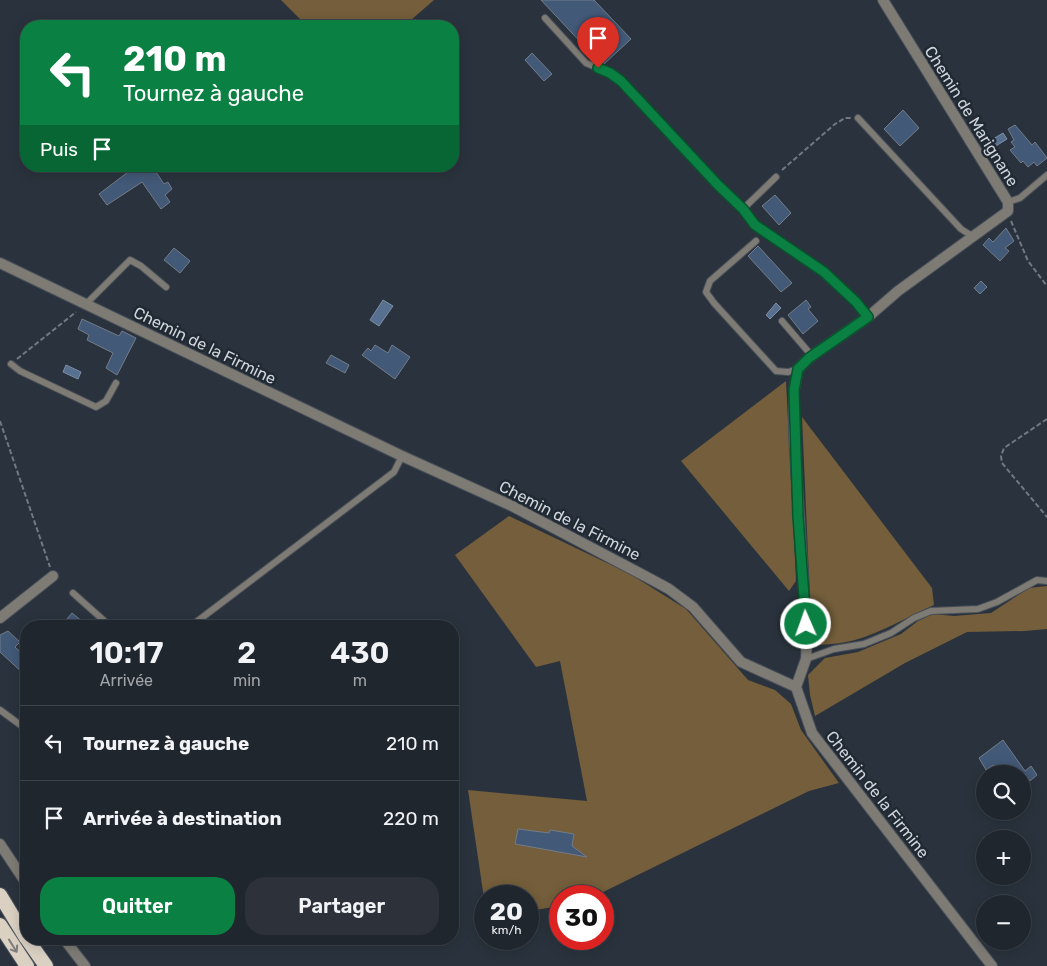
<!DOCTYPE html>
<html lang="fr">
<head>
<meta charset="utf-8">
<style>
  :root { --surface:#20262e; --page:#2d323a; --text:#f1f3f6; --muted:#a2a5aa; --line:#3d434a; --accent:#0b8043 }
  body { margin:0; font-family:Rubik,sans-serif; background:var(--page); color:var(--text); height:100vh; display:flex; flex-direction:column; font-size:19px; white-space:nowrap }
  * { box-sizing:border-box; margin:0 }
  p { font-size:16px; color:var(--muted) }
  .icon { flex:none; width:28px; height:28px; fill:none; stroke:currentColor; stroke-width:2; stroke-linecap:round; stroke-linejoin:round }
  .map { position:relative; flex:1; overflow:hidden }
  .details { position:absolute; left:20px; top:620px; width:439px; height:325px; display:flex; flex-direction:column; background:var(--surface); border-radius:20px; box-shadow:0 2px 12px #0003,0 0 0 1px var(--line) }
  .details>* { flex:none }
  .guide { position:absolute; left:20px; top:20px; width:439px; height:152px; border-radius:20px; box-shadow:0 2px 12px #0003,0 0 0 1px var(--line); background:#0b8043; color:#fff; overflow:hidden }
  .buttons { position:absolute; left:976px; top:765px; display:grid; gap:10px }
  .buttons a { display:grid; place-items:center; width:55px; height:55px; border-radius:50%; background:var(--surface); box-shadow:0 2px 12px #0003,0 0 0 1px var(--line); font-size:25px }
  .speed { position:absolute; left:474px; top:885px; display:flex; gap:10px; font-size:25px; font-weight:700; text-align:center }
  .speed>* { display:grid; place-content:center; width:65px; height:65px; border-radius:50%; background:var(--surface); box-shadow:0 2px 12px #0003,0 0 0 1px var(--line); line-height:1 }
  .speed small { font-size:12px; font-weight:400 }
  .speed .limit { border:8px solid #d22; background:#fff; color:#111 }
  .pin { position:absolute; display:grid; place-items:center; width:42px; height:42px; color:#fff; margin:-51px -21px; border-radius:50% 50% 50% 0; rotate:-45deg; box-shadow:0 0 5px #0007 }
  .pin .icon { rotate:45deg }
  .me { position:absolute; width:55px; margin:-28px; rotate:358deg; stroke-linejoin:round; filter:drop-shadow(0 0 4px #0008) }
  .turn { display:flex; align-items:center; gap:18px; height:105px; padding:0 20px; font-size:22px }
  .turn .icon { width:65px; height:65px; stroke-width:2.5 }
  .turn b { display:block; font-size:35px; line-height:42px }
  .then { display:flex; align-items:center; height:48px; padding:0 20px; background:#0003; gap:10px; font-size:19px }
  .eta { display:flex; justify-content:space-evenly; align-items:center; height:85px; text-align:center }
  .eta b { font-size:30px; font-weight:600; line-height:35px }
  .primary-button { display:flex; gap:10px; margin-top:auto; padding:10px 20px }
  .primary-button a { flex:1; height:58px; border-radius:20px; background:var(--accent); color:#fff; font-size:20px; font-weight:600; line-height:58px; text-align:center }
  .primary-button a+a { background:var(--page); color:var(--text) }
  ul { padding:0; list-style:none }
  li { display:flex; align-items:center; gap:15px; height:75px; padding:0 20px; border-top:1px solid var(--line) }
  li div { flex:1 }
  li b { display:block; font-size:19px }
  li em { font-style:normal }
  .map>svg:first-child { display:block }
  .forest { fill:#745e3b }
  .water { fill:#587090; stroke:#7c8ea7 }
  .building { fill:#425977; stroke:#737c89 }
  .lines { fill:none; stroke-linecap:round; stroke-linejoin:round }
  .service-casing { stroke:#48505a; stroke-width:8 }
  .minor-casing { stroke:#48505a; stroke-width:12 }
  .trunk-casing { stroke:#48505a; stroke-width:16 }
  .path { stroke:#717881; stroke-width:2; stroke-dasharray:5 2.5; stroke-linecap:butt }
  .service { stroke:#7e7a74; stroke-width:6 }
  .minor { stroke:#7e7a74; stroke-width:10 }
  .trunk { stroke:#dad1c3; stroke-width:14 }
  .oneway { stroke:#7e7d7b }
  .route-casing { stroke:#07532c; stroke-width:12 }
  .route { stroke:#0b8043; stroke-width:9 }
  .labels { text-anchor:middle; stroke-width:5; stroke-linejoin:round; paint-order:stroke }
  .street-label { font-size:16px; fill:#cfd5dc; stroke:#212933 }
</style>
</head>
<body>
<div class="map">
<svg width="1047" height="966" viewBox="0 0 1047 966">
  <rect width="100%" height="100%" fill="#2a333d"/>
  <!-- forest -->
  <path class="forest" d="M281,0H434L404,26H307Z
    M786,381L796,581L789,591L681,461Z
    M802,417L932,588L934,605C907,617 883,632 855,640C842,644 826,644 812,646Z
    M509,516L630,574L686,609L748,680L775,690L791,704L801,730L839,783L809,791L595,896H560V906L535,910L528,909V896H485V905L468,790L587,801L560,661L536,667L455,555Z
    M1047,586V629L1025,631L967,632L905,663L815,716L810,695L808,675L825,658L858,652L901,634L918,621L932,614L954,616L991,613L1029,588Z"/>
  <!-- water -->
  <path class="water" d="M1003,133L1007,139L991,149L988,142Z
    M383,300L393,306L379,326L370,320Z
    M776,303L781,308L770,319L766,315Z
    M66,365L81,372L78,379L63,372Z"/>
  <!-- building -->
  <path class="building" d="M541,0H594L631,39L603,65L601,64Z
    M532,53L552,74L544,81L525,60Z
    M903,110L919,128L900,146L884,129Z
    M1015,125L1032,145L1035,142L1047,158L1037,166L1034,162L1028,167L1023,161L1021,163L1010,150L1015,147L1011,142L1014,140L1008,129Z
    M136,166H152L164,184L168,182L172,189L165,195L170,202L161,209L142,182L107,205L99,194Z
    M775,195L791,213L779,225L762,206Z
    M1006,228L1014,241L1005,248L1009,251L1000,261L983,245L989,238L993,242Z
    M758,246L792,283L781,292L748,256Z
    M174,248L190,261L180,273L164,260Z
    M981,281L987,287L980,294L974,288Z
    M806,300L811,307L808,309L818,321L803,334L788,315Z
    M82,319L119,336L122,331L136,338L117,375L106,368L113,353L87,340L89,335L78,329Z
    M375,345L388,353L392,345L410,357L395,379L362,355L368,348L371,351Z
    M331,355L349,365L345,373L326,363Z
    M72,613L88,626H74L66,620Z
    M8,631L20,642L15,647L26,657V676L0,652V635Z
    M1003,740L1025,771L1031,766L1037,775L1030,781L1025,774H999L993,765L986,770L979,758Z
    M518,829L549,833L550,830L574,834L572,846L587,857L515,844Z"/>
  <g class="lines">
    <!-- service casing -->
    <g class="service-casing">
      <path id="service" d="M545,18L586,63L610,73L621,81L718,185L743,209
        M858,118L961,229L972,236
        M776,177L743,209L755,225L824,272L856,302L868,317
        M1008,202L1020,198L1047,175
        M756,241L710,281L706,292L714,303L776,371L788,372L798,369
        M86,304L130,260L141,266L166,287
        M782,321L812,356
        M11,364L20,371L96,407L106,401L116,383
        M73,593L110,626
        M191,626L394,472L402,456
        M806,659L834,649L864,644L891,633L914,618L931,611L978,609L997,602L1037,580L1047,581
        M0,710L26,729"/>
    </g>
    <!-- minor casing -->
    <g class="minor-casing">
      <path id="minor" d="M0,263L402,456L512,506L645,576L669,589L693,607L741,662L796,687L812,733L992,966
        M0,618L53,576
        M796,687L806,659L807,638L794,435V390L798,369L809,358L868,317L898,291L1008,211V202L883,0
        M0,844L26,883
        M64,939L85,966"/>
    </g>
    <!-- trunk casing -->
    <g class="trunk-casing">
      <path id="trunk" d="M0,895L26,938
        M0,925L27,966
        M27,939L46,966"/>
    </g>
    <!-- path -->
    <path class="path" d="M782,170L835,124L845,118H851
      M1011,221L1028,261L1047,286
      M17,359L76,312
      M1047,419L1004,448L1001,456L1002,463L1047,517
      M0,421L50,567"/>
    <!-- service -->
    <use href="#service" class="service"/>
    <!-- minor -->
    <use href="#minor" class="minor"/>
    <!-- trunk -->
    <use href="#trunk" class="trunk"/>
  </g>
  <!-- one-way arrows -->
  <defs><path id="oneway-shaft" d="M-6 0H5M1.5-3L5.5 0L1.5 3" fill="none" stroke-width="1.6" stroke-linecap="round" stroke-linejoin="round" transform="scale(1.25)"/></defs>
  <use class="oneway" href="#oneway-shaft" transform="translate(13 946) rotate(58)"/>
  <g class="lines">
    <!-- route casing -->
    <g class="route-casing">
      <path id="route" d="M598,68L610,73L621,81L718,185L743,209L755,225L824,272L856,302L868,317L809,358L798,369L794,390L798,516L806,624"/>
    </g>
    <!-- route -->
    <use href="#route" class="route"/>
  </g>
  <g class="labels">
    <!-- street labels -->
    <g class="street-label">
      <text transform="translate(972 116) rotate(58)" y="6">Chemin de Marignane</text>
      <text transform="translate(205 345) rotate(26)" y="6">Chemin de la Firmine</text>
      <text transform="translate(570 520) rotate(27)" y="6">Chemin de la Firmine</text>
      <text transform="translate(878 794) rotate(52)" y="6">Chemin de la Firmine</text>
    </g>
  </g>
</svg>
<div class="buttons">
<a><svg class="icon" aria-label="search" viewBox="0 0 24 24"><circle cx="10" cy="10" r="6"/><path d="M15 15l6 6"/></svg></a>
<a>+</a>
<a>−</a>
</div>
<div class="speed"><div>20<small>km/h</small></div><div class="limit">30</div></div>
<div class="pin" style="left:598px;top:68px;background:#d93025"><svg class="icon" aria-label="arrive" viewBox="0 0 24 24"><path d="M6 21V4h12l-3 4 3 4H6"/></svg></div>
<svg class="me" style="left:806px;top:624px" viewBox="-20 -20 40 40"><circle r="17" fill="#0b8043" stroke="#fff" stroke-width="3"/><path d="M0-11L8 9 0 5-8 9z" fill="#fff"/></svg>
<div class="guide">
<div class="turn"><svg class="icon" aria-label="left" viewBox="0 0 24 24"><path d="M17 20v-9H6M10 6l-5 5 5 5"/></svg><div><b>210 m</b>Tournez à gauche</div></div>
<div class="then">Puis<svg class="icon" aria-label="arrive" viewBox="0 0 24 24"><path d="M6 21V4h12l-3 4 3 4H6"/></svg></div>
</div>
<section class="details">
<div class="eta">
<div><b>10:17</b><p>Arrivée</p></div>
<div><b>2</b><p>min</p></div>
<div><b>430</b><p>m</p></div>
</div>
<ul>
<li><svg class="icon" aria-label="left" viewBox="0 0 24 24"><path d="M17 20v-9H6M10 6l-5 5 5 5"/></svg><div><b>Tournez à gauche</b></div><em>210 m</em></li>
<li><svg class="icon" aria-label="arrive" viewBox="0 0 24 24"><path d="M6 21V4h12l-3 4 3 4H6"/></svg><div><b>Arrivée à destination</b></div><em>220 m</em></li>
</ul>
<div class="primary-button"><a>Quitter</a><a>Partager</a></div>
</section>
</div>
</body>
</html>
